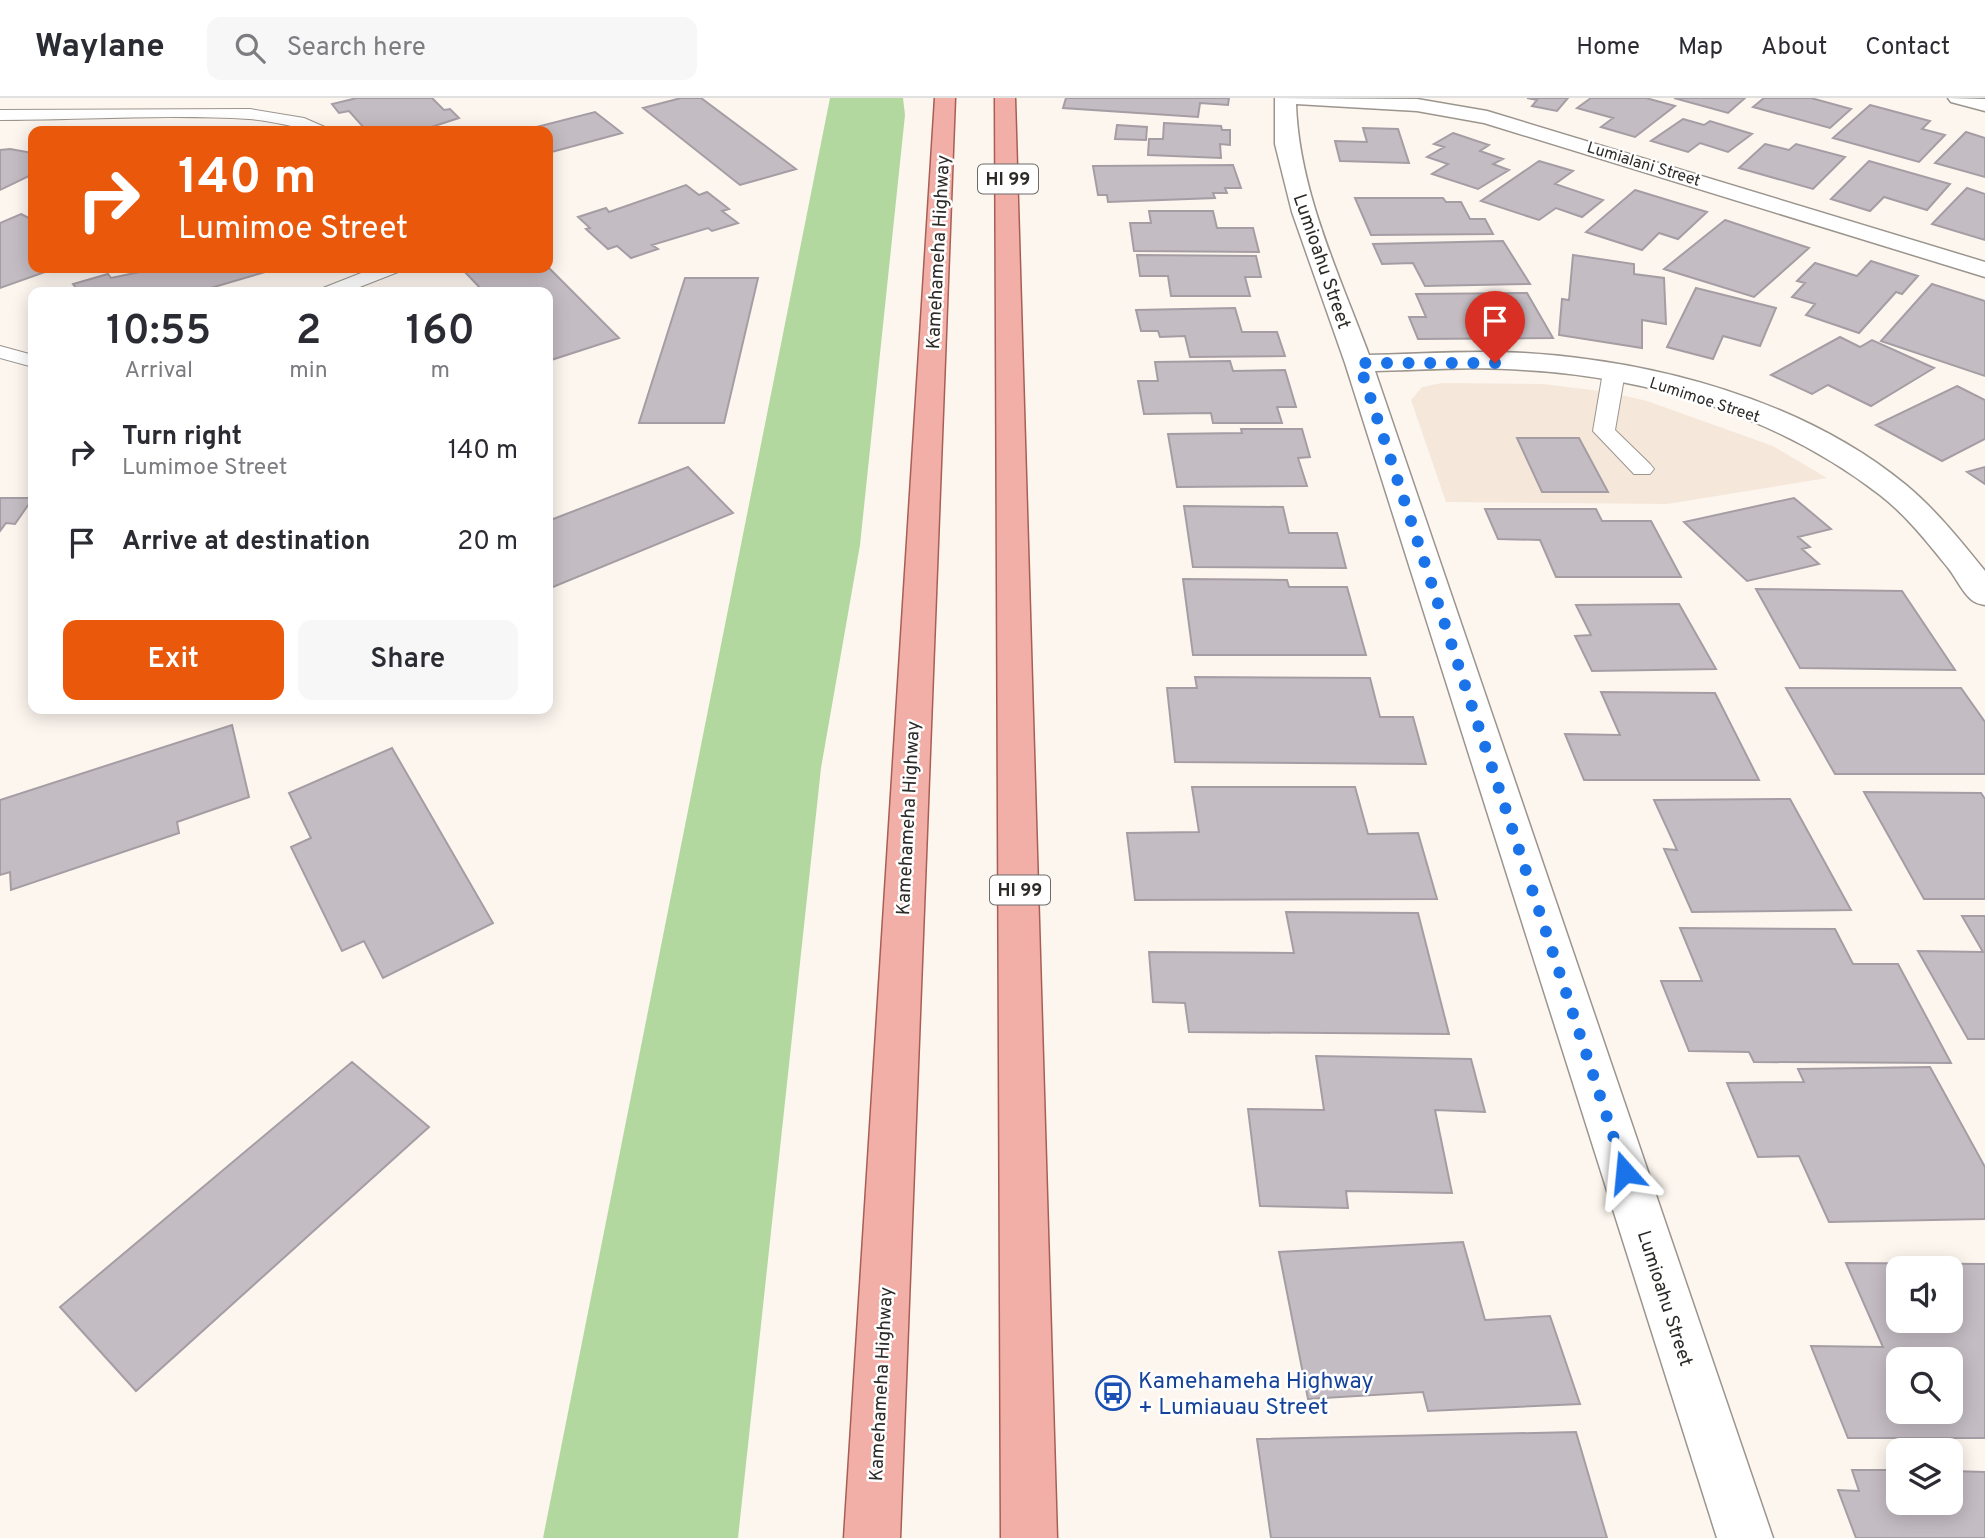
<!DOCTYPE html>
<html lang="en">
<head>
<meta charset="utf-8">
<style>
  :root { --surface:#fff; --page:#f7f7f7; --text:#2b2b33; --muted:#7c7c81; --line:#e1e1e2; --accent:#ea580c }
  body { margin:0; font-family:Overpass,sans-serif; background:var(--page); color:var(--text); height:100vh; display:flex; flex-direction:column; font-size:26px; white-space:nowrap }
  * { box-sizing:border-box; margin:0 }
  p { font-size:23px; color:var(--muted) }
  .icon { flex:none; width:38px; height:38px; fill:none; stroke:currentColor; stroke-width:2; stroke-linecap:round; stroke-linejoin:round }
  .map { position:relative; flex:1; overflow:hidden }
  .drawer { position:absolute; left:28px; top:189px; width:525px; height:427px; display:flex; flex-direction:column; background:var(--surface); border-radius:14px; box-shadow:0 4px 18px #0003 }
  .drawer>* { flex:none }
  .top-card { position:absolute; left:28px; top:28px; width:525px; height:147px; border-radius:14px; box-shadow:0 4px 18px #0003; background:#ea580c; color:#fff; overflow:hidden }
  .buttons { position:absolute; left:1886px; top:1158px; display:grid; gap:14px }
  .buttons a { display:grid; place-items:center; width:77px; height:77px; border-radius:14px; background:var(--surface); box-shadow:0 4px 18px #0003; font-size:35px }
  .pin { position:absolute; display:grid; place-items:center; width:60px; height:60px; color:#fff; margin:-72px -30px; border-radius:50% 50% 50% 0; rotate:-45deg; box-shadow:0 0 7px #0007 }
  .pin .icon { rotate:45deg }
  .me { position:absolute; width:77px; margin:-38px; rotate:342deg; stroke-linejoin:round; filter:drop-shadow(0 0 5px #0008) }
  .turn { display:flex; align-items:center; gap:24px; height:147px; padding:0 35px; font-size:32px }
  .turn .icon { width:91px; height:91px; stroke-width:2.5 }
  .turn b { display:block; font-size:49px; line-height:60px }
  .eta { display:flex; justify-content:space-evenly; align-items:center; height:119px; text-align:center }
  .eta b { font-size:42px; font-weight:600; line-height:49px }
  .cta { display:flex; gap:14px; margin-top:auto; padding:14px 35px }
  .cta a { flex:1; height:80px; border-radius:14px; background:var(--accent); color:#fff; font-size:28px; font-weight:600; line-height:80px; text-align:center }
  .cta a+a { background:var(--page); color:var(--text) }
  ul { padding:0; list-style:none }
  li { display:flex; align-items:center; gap:21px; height:91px; padding:0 35px }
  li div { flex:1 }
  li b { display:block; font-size:26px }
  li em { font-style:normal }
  header { display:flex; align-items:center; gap:42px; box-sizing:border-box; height:98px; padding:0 35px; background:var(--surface); border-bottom:2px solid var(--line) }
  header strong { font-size:33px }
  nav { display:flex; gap:38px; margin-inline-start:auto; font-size:24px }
  .search { width:490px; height:63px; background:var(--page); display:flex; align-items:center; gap:18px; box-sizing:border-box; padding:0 24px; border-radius:14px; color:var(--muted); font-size:26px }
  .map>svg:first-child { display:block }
  .built { fill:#f5e8db }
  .green { fill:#b2d8a0 }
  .building { fill:#c4bcc3; stroke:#a59da4; stroke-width:2; fill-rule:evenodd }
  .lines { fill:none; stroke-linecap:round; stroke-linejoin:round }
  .service-casing { stroke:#9b958e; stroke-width:2 }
  .minor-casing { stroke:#9b958e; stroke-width:3 }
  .tertiary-casing { stroke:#9b958e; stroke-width:3 }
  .primary-casing { stroke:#a85e55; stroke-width:3 }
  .service { fill:#fff; fill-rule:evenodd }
  .minor { fill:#fff; fill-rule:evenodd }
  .tertiary { fill:#fff; fill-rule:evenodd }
  .primary { fill:#f2afa7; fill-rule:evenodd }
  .route { stroke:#1a73e8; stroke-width:12; stroke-dasharray:0 21.6 }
  .labels { text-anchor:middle; stroke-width:5; stroke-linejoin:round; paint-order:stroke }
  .far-street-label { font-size:16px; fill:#2d2b28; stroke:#fff }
  .shield { fill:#fff; stroke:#6c6b68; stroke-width:2 }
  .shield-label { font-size:18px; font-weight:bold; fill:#2d2b28 }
  .street-label { font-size:19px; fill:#2d2b28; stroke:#fff }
  .near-transit-label { font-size:23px; fill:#164399; stroke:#fff; text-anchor:start }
</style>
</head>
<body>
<header>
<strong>Waylane</strong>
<div class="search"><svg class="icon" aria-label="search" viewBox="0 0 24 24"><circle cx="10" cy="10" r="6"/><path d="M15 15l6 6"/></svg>Search here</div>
<nav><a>Home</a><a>Map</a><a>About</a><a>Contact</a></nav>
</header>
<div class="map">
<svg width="1985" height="1440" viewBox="0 0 1985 1440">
  <rect width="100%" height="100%" fill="#fdf6ef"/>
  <!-- built -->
  <path class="built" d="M1442,285L1542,286L1609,294L1647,303L1773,348L1827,380L1667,406L1446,404L1411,302L1422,289Z"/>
  <!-- green -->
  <path class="green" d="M830,0H903L905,17L860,447L821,670L738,1440H543Z"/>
  <!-- building -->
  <path class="building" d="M357,0H432L444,12L450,11L459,20L419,33H360L366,32L349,13L339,15L332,6Z
    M681,0H701L796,71L740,87L643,10Z
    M1066,0H1229L1228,7L1200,5L1198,19L1063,10Z
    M1527,0H1568L1557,13L1532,8L1537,2Z
    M1591,0H1646L1675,8L1635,39L1601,29L1613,20L1577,10Z
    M1674,0H1745L1728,15Z
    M1764,0H1811L1851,11L1830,30L1753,9Z
    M1870,7L1930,23L1922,31L1945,37L1919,64L1833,40Z
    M595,14L622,35L548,55V33H521Z
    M1683,21L1704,27L1710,23L1752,36L1728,54L1700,45L1688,54L1651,43Z
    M1164,25L1221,28L1222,32H1230V47L1220,46L1221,60L1148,57L1149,41H1163Z
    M1117,27L1147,29L1146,42L1115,41Z
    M1363,30L1398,31L1409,65L1340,63L1335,43L1367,44Z
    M1966,34L1985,40V79L1935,65Z
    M1453,35L1489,47L1480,53L1503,61L1493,66L1509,72L1478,91L1432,76L1448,66L1427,59L1444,49L1434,46Z
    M1765,46L1789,52L1796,46L1845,59L1813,91L1739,70Z
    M10,51L33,55V76L0,92V52Z
    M1539,63L1573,73L1555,86L1603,102L1582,119L1556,110L1539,122L1481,103Z
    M1869,63L1950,86L1927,112L1884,99L1870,113L1831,101Z
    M1233,67L1241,90H1225L1227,95H1213L1215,100L1108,104L1107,97H1098L1093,68Z
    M686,87L699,97L707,94L729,111L722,113L738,125L712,133L708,130L652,147L658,151L631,160L617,148L608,151L586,131L590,130L578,119L606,110L609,114Z
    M1967,90L1985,96V142L1932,126Z
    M1635,92L1707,114L1678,141L1659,135L1642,152L1586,134Z
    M1355,100H1443L1446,104H1461L1470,121H1485L1493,136L1371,137Z
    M1149,113H1213L1217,130H1253L1259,154L1134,153L1130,125H1151Z
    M21,116L33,122L31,127L33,129V170H56L0,190V125Z
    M1725,122L1809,150L1754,199L1664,171Z
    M1503,143L1530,186L1425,188L1413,165L1382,166L1373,146Z
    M1137,157L1256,158L1261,179H1245L1250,198H1171L1168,178H1140Z
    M1573,157L1634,166V176L1664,180L1666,226L1642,222V250L1559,237L1562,201L1569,202Z
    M1871,163L1918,178L1902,196L1896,194L1859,235L1806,217L1815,206L1792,199L1805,185L1797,183L1815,165L1857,178Z
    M548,169L619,240L548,263V194H484L461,170Z
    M159,170H279L197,194H79L73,186L108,176L111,180Z
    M685,180H758L724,325H639Z
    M1932,186L1985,203V278L1881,243Z
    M1696,190L1776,210L1760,248L1723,238L1713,261L1667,249Z
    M1527,195L1553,240L1418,241L1409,219H1426L1416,196Z
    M1235,210L1242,234H1277L1285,258L1190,259L1185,238L1160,239L1158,233H1141L1136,212Z
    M1840,239L1860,249L1872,242L1934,270L1871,308L1828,287L1812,296L1771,277Z
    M1230,263L1233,273L1285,272L1296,309H1277L1282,325H1213L1211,315L1144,316L1138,283H1158L1155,264Z
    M1957,288L1985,302V341L1942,363L1876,327Z
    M1241,331H1302L1310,359L1298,360L1307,388L1177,389L1168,336L1242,335Z
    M1517,340H1579L1608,394H1542Z
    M688,369L733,415L548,491V423Z
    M1985,369V386L1967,374Z
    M0,400H33L15,426L6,425L0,433Z
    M1794,400L1831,431L1798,439L1810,449L1802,451L1819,466L1747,483L1684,424Z
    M1184,408L1283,409L1289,435H1337L1346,470L1193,469Z
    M1485,411H1596L1602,423H1651L1681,479H1556L1540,442L1498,441Z
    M1183,481L1287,482L1289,489H1347L1366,557H1193Z
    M1756,491L1902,493L1955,572L1800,570Z
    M1679,506L1716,571L1592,573L1575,538L1591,537L1576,507Z
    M1195,579L1370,580L1380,619H1413L1426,666L1175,664L1167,590H1197Z
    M1786,590H1961L1985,624V676H1835Z
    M1601,594L1715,595L1759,682H1584L1565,636L1620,637Z
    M232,627L249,699L177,724L179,735L11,792L10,774L0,777V702Z
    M392,650L493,825L383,880L364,843L342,853L291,749L311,740L289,695Z
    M1192,689H1355L1368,736L1418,735L1437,801L1135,802L1127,735L1199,734Z
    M1864,694L1981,695L1985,701V801H1924Z
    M1790,701L1851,812L1692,814L1664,751L1677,752L1654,702Z
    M1286,814L1418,815L1449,936L1189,934L1185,905L1153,904L1149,854L1294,855Z
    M1962,818H1985V941H1968L1918,853L1983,854Z
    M1680,830L1835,831L1853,866H1898L1951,965L1754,964L1749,954L1689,953L1661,883H1702Z
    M1316,958L1471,961L1485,1014L1435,1012L1452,1095L1346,1093L1348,1110L1260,1108L1248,1011L1324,1012Z
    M352,964L429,1029L136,1293L60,1209Z
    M1930,969L1985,1069V1121L1829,1124L1799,1058L1758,1059L1727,985L1804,984L1798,971Z
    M1463,1144L1485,1222L1550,1218L1580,1306L1428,1313L1423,1294L1308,1301L1279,1154Z
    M1846,1165L1985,1166V1340H1848L1811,1248L1883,1249ZM1899,1171H1951V1223H1899ZM1899,1262H1951V1314H1899Z
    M1576,1334L1607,1440H1271L1257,1341Z
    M1852,1372H1899V1405H1951V1373L1985,1374V1440H1856L1838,1392L1859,1393Z"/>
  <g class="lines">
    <!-- service casing -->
    <g class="service-casing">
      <path id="service" d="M250,11L304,20L334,33C306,34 278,23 249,21C167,16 82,22 0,22V12Z
        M374,170H401L398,174L347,194H320L323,190Z
        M0,248L33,257V269L0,260Z
        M1614,268L1625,274L1615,332L1650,366L1654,371L1650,376H1634L1593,333L1603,274Z"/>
    </g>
    <!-- minor casing -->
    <g class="minor-casing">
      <path id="minor" d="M1275,0L1417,1L1487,13L1985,164V179L1484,25L1417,13L1296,6C1299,93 1339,176 1369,257C1421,256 1472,252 1524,255C1655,263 1803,302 1906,387C1936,412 1961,443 1985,473V507C1982,506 1978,506 1975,504C1965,499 1956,480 1949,471C1928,445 1906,417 1880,397C1779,319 1651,279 1524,272C1475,268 1425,272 1375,273L1773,1440H1717L1345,265L1292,114L1275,46Z"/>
    </g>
    <!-- tertiary casing -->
    <g class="tertiary-casing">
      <path id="tertiary" d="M1948,0L1985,1V13L1951,4Z"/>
    </g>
    <!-- primary casing -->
    <g class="primary-casing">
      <path id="primary" d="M935,0H955L900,1440H844Z
        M995,0H1015L1057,1440H1001Z"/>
    </g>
    <!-- service -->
    <use href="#service" class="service"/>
    <!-- minor -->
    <use href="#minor" class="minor"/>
    <!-- tertiary -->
    <use href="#tertiary" class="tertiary"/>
    <!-- primary -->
    <use href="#primary" class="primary"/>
  </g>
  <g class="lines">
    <!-- route -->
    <path class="route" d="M1495,265H1359L1625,1074"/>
  </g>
  <!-- icons -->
  <defs>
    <g id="bus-ring" transform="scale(1.75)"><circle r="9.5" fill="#fff" stroke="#1a4fb4" stroke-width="1.5"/><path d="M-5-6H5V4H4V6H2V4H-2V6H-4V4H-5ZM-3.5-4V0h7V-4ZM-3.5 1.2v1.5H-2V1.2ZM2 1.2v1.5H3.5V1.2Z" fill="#1a4fb4"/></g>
  </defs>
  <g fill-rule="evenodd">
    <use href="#bus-ring" x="1113" y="1295"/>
  </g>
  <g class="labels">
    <!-- far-street labels -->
    <g class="far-street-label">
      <text transform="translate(1644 65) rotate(17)" y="6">Lumialani Street</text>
      <text transform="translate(1705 301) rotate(18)" y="6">Lumimoe Street</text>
    </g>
    <!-- shield labels -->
    <g class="shield">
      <rect x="978" y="66.5" width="60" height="29" rx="5"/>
      <rect x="990" y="777.5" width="60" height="29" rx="5"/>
    </g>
    <g class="shield-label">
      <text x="1008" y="87">HI 99</text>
      <text x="1020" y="798">HI 99</text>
    </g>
    <!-- street labels -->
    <g class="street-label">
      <text transform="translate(937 154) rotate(-87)" y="7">Kamehameha Highway</text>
      <text transform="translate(1323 163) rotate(71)" y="7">Lumioahu Street</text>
      <text transform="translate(907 720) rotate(-87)" y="7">Kamehameha Highway</text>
      <text transform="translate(1666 1200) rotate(72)" y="7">Lumioahu Street</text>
      <text transform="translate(880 1286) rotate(-87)" y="7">Kamehameha Highway</text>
    </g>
    <!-- near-transit labels -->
    <g class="near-transit-label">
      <text x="1138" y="1290">Kamehameha Highway<tspan x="1138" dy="26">+ Lumiauau Street</tspan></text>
    </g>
  </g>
</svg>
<div class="buttons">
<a><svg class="icon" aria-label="sound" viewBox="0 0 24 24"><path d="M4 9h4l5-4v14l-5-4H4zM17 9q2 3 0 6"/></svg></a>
<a><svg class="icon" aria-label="search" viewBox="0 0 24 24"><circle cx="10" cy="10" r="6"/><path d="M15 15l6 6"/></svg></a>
<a><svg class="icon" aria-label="layers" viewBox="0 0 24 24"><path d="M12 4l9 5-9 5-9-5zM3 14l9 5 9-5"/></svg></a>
</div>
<div class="pin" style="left:1495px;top:265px;background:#d93025"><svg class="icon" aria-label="arrive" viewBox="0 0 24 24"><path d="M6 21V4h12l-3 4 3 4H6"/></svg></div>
<svg class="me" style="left:1625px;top:1074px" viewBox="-20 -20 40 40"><path d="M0-17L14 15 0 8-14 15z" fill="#1a73e8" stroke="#fff" stroke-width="4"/></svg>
<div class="top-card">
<div class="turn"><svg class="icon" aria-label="right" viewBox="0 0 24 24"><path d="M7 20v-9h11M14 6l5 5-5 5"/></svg><div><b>140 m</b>Lumimoe Street</div></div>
</div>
<section class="drawer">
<div class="eta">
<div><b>10:55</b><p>Arrival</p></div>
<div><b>2</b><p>min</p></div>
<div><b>160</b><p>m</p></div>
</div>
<ul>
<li><svg class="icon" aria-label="right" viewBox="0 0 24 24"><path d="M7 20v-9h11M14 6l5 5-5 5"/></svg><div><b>Turn right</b><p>Lumimoe Street</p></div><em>140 m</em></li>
<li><svg class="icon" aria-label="arrive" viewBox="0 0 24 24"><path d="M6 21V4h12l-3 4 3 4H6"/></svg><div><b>Arrive at destination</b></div><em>20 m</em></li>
</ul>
<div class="cta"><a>Exit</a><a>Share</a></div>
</section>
</div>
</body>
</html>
